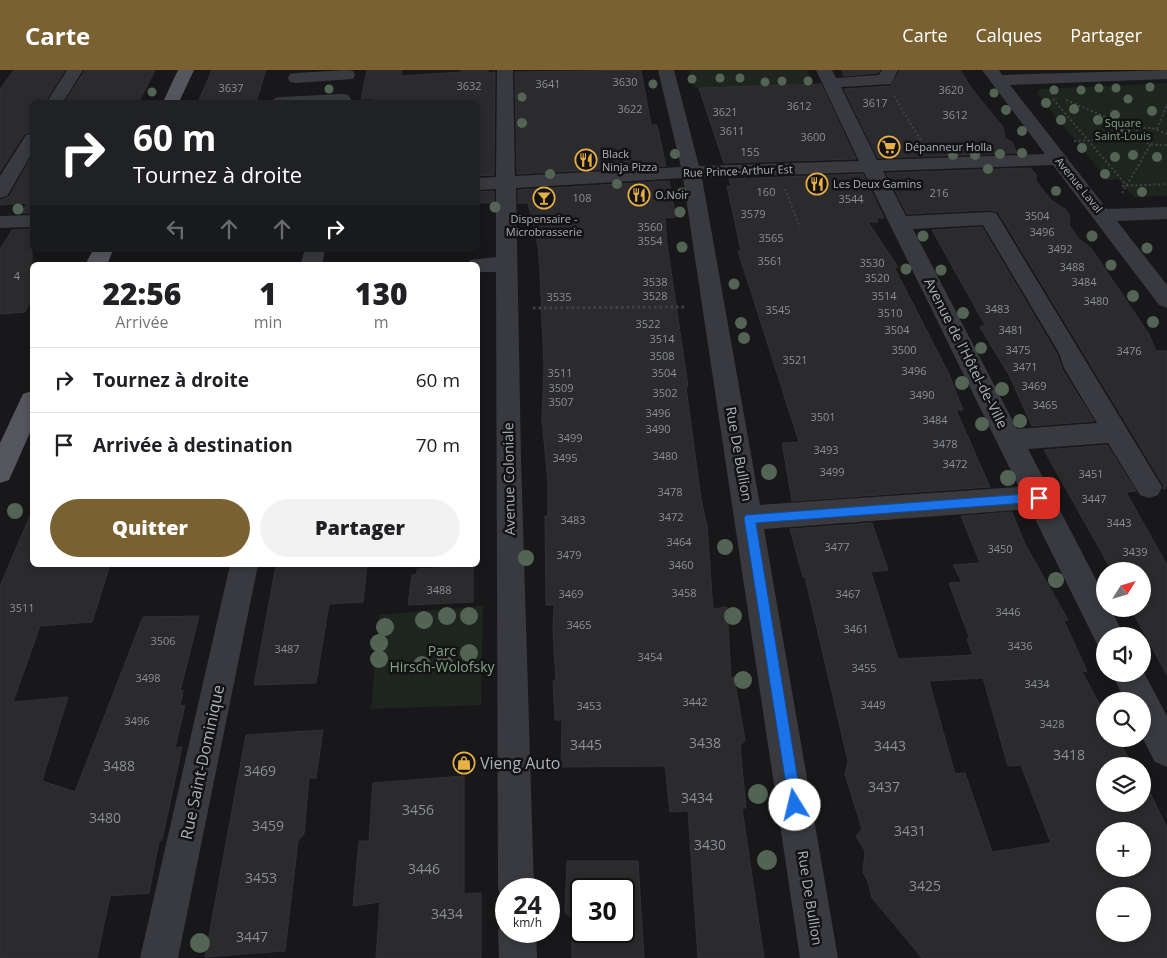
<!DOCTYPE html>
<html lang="fr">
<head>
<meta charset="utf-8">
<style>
  :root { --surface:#fff; --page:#f2f2f2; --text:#202124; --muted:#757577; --line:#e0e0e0; --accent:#7a6132 }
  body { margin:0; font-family:"Open Sans",sans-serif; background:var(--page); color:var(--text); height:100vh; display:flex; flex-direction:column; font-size:19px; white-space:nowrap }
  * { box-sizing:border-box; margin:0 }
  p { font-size:16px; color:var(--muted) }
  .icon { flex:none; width:28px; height:28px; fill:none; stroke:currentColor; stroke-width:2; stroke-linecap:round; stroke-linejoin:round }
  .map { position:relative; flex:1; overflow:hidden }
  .panel { position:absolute; left:30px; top:192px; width:450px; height:305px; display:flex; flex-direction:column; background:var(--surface); border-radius:8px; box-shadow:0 2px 8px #0003 }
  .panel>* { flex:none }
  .hud { position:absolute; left:30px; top:30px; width:450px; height:152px; border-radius:8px; box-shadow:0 2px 8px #0003; background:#202124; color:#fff; overflow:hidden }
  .needle { width:32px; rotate:53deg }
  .buttons { position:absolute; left:1096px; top:492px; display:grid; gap:10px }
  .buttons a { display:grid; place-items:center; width:55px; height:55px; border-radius:50%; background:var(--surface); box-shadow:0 2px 8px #0003; font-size:25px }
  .speed { position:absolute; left:495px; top:808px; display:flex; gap:10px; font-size:25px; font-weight:700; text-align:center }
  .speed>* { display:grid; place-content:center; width:65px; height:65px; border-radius:50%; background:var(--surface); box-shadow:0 2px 8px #0003; line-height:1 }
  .speed small { font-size:12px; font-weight:400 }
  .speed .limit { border:2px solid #111; border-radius:8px; background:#fff; color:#111 }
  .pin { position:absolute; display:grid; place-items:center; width:42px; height:42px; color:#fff; margin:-21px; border-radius:10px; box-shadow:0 2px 8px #0006 }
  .me { position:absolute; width:55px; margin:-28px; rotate:351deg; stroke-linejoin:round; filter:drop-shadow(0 0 4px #0008) }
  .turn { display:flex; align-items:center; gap:18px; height:105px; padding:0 20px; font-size:22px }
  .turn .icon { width:65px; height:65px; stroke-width:2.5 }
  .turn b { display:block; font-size:35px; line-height:42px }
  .lanes { display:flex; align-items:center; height:48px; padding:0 20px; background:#0003; justify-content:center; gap:25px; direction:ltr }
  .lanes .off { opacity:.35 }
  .eta { display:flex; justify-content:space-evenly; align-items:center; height:85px; text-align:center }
  .eta b { font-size:30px; font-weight:800; line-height:35px }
  .action { display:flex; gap:10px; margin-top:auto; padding:10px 20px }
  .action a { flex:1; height:58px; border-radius:30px; background:var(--accent); color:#fff; font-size:20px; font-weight:800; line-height:58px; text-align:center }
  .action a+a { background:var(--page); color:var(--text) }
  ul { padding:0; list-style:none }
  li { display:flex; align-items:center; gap:15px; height:65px; padding:0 20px; border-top:1px solid var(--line) }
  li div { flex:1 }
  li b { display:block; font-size:19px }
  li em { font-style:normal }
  header { display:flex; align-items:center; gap:30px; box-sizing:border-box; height:70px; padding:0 25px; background:var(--accent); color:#fff }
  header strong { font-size:24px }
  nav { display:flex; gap:28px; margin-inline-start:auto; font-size:18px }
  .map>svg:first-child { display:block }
  .green { fill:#1e251f }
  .building { fill:#2b2b2e; stroke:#323236; fill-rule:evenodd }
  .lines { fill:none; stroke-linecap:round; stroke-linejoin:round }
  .path-far1 { stroke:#404146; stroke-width:2; stroke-dasharray:2 2.5; stroke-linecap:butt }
  .path { stroke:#404146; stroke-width:3; stroke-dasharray:2.5 3; stroke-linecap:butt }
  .minor { fill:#393a3f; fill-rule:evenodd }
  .major { fill:#56575e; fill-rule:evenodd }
  .tree { fill:#536455 }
  .route { fill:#1a73e8; stroke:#114b97 }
  .labels { text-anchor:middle; stroke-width:5; stroke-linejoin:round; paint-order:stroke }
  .number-label { font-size:11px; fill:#8a8e96 }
  .far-park-label { font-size:11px; fill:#84a385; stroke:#131315 }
  .far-poi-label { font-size:11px; fill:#abb0b9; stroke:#131315; text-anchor:start }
  .far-street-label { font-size:11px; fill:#abb0b9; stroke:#131315 }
  .street-label { font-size:14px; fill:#abb0b9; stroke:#131315 }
  .park-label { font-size:14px; fill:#84a385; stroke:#131315 }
  .near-number-label { font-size:14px; fill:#8a8e96 }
  .near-street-label { font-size:16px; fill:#abb0b9; stroke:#131315 }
  .near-poi-label { font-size:16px; fill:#abb0b9; stroke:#131315; text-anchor:start }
</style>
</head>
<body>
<header>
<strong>Carte</strong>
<nav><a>Carte</a><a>Calques</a><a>Partager</a></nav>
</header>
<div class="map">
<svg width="1167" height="888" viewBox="0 0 1167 888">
  <rect width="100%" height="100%" fill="#18181a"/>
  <!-- green -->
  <path class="green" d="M689,0H807L814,14L695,18Z
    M1167,13V126L1134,127L1118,109L1108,110L1037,24L1039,19Z
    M483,536L481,635L371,639L379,545Z"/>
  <!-- building -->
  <path class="building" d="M14,0H65L45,32H32V62L24,64L0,102V19Z
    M85,0H155L139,32H65Z
    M212,0H266L256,32H198Z
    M367,0H402L401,6L461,2V0H488V3L495,2L494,105L478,106V32H421V30L372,32V28L361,29Z
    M641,0L651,55H657L666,96L517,104L515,2Z
    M842,0H880L878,3L844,6Z
    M900,0H960L972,19L1003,57L1005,68L1012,72L1017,83L878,88L844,19L891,16Z
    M821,14L856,89L724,93L699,18Z
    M32,86V143H21L27,133L0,135V130L9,127Z
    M1030,98L1036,104V111L1051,130L1065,139L1070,146L1069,155L1079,169L1091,178L1149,264L1156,281H1167V418L1163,419L1164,416L998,142L989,140L907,144L886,103Z
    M863,104L884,148H876L878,152H868L898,197H894L949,304L963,340H956L990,417L792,431L782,373L799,372L738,181H741L727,116H731L729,109Z
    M669,111L676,147L665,148L667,174L688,316L686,317L701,429L707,456L713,539L727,537L731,608L734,607L745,670L740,676L746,738H742L764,888H698L688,741L670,742L665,696L561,697L562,650H555L553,611H556L553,561L554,535H546L545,446H548V415L542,348L544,297L540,202L538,176L528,133H518V120Z
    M494,121V133H478V122Z
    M982,157L1057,284L1062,299L1094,351L1032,356L1009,305L980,257L985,255L932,160Z
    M32,159V227L25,242L0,244V179L12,160Z
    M1107,375L1136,421L1126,422L1167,495V605L1131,539H1142V501H1112L1044,380Z
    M32,441V495H110L92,552L40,556L13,632L68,627L42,711L75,722L143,547L199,546L180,621L183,620L180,636L185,635L175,678L182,677L162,770L159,771L149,823L110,826L97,888H0V516Z
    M1012,442L1025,474L1068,550L1064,551L1087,601L1082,602L1105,644V669H1118L1133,696H1105V734H1142V706L1167,758V888H922L872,828L868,812L863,802L865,781L856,766L862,759L845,704L848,691L805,507H803L790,459L872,453L888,500L871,502L898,589L973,585L967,569H970L949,513L962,512L953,495L980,493L961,446ZM983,608L1008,696L1021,695L1051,773L992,782L965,703L955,704L929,611ZM1105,761H1142V799H1105ZM1105,826H1142V864H1105Z
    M276,495H367L363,532L329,534L316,613L254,615Z
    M473,496V532L408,535L412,505L417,504V499Z
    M323,660L316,708H309L304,764L298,771L285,881L205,887L246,665Z
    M464,706V824L481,823V888H376L380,832L353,836L359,771H369L373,713Z
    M567,791H638L644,888H572L571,848L565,842ZM581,819H624V861H581Z"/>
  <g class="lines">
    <!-- path-far1 -->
    <path class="path-far1" d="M894,26L923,74
      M1053,29L1127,116
      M1066,30L1136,60
      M1157,59L1167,35
      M1167,64L1152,58H1139L1136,62C1142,74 1154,76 1167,75
      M1074,71L1138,68
      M1122,116L1167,114
      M785,119L800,158
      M1122,123L1151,74"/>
    <!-- path -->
    <path class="path" d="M533,238L687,237"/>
    <!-- minor -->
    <path class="minor" d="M67,0H83L63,32H47Z
      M347,0L353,1L355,5L353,9L296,13L290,12L288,8L290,4L296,3Z
      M497,0H513L515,106L681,97L658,0H674L699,96L859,91L816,0H832L836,8L879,5L882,0H898L891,14L841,17L877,90L1045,84L982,0H999L1002,5L1167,0V9L1010,15L1107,139L1167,137V149L1117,151L1167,215V238L1159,235L1053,95L883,101L906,146L989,142L996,143L1162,417L1158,425L1149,428L1140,425L1108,373L1028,379L1105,527V539H1111L1124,566H1105V579L1098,576L1030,439L764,459L838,888H800L683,108L516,118L521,389L534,819H506V833L503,832L498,819L496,202H478V195H467L470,190L496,187V119L478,120V108L496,107ZM864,102L1019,417L760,435L702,108ZM983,155L1059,283L1064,298L1097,353L1017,359L913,159Z
      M342,24L348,25L351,29L348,32H272L275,28L281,27Z
      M32,64V83L7,126L0,128V106L26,65Z
      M32,145V157L0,158V146Z
      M305,180H325L322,195H300Z
      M230,495H258L178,888H140Z
      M1142,599L1167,646V697L1155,692L1142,667V631H1125L1112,604H1142Z
      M506,846V861H536L537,888H499L498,861L504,848Z"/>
    <!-- major -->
    <path class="major" d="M178,0H194L179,32H163Z
      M93,180H113L107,195H85Z
      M32,321V358L9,410L0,413V373L23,324Z"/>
  </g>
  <!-- trees -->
  <g class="tree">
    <circle cx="720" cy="8" r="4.5"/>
    <circle cx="740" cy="8" r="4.5"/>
    <circle cx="692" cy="9" r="4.5"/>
    <circle cx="782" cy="11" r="4.5"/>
    <circle cx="808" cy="11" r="4.5"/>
    <circle cx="765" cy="12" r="4.5"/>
    <circle cx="653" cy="14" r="4.5"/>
    <circle cx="1150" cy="17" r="4.5"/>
    <circle cx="1099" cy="18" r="4.5"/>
    <circle cx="1116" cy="18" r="4.5"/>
    <circle cx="329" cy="19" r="4.5"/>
    <circle cx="1054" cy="20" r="4.5"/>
    <circle cx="1081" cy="20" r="4.5"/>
    <circle cx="152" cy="22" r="4.5"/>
    <circle cx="994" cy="23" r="4.5"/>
    <circle cx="522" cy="27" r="4.5"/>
    <circle cx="1128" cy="29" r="4.5"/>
    <circle cx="1046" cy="33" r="5"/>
    <circle cx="1074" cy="39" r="5"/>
    <circle cx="1006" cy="40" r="5"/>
    <circle cx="1152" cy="41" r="5"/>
    <circle cx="1115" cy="45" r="5"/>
    <circle cx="1061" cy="50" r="5"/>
    <circle cx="1098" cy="50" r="5"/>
    <circle cx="522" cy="53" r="5"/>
    <circle cx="1125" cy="60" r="5"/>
    <circle cx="1022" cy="61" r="5"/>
    <circle cx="1082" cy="78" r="5"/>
    <circle cx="1022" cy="83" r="5"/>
    <circle cx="675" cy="84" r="5"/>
    <circle cx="1000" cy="84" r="5"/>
    <circle cx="953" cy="85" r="5"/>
    <circle cx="975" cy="85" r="5"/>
    <circle cx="1133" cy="85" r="5"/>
    <circle cx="1115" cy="87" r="5"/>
    <circle cx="1157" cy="87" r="5"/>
    <circle cx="988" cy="99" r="5"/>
    <circle cx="550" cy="104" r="5"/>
    <circle cx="1105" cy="104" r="5"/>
    <circle cx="617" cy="114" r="5"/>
    <circle cx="1056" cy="121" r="5"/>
    <circle cx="1142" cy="122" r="5"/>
    <circle cx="682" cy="123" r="5.5"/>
    <circle cx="495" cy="137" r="5.5"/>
    <circle cx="18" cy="139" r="5.5"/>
    <circle cx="680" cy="142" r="5.5"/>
    <circle cx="923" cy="166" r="5.5"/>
    <circle cx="1092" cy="166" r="5.5"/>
    <circle cx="682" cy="177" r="5.5"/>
    <circle cx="1147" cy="178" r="5.5"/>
    <circle cx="1111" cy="195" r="5.5"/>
    <circle cx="906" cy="199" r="5.5"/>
    <circle cx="941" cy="200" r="5.5"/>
    <circle cx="734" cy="214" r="5.5"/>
    <circle cx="1133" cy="226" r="6"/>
    <circle cx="963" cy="243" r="6"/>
    <circle cx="1153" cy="252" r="6"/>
    <circle cx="741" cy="253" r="6"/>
    <circle cx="744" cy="268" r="6"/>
    <circle cx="981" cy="278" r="6"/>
    <circle cx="962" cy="313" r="7"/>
    <circle cx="1002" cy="319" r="7"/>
    <circle cx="1020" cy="351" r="7"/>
    <circle cx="982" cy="354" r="7"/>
    <circle cx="769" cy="402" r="8"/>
    <circle cx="1008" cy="408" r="8"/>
    <circle cx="15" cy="441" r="8"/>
    <circle cx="725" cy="477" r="8"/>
    <circle cx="526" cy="488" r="8"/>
    <circle cx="1056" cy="510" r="8"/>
    <circle cx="447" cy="546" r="9"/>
    <circle cx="469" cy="546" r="9"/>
    <circle cx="733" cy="546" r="9"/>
    <circle cx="424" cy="550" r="9"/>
    <circle cx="385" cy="557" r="9"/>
    <circle cx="379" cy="573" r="9"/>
    <circle cx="469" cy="583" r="9"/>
    <circle cx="379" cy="589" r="9"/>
    <circle cx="444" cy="594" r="9"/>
    <circle cx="422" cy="595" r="9"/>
    <circle cx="743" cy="610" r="9"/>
    <circle cx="758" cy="724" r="10"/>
    <circle cx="767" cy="790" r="10"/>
    <circle cx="200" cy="873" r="10"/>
  </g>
  <!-- route -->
  <path class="route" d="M1039,423L1045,428L1039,432L756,453L802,735L800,740L795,742L790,740L744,448L746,445Z"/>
  <!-- icons -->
  <defs>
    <g id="supermarket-ring" transform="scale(1.125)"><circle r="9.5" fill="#131315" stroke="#e8b043" stroke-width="1.5"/><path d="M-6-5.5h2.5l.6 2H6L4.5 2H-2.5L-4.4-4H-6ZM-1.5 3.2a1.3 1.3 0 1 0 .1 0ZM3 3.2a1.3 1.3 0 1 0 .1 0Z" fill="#e8b043"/></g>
    <g id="restaurant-ring" transform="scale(1.125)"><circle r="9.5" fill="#131315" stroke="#e8b043" stroke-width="1.5"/><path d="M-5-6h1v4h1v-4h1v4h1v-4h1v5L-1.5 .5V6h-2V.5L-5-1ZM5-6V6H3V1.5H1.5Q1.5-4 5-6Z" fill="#e8b043"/></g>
    <g id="bar-ring" transform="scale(1.125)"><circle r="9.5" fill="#131315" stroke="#e8b043" stroke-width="1.5"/><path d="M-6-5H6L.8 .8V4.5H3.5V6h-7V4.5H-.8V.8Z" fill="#e8b043"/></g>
    <g id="shop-ring" transform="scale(1.125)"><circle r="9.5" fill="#131315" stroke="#e8b043" stroke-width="1.5"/><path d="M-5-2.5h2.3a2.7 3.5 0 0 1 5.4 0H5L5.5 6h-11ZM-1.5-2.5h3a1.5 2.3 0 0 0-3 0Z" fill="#e8b043"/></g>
  </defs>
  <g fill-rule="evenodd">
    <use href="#supermarket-ring" x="889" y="77"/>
    <use href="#restaurant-ring" x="586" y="90"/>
    <use href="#restaurant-ring" x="817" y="114"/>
    <use href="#restaurant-ring" x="639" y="125"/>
    <use href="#bar-ring" x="544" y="128"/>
    <use href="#shop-ring" x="464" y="693"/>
  </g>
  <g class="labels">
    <!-- number labels -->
    <g class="number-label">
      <text x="625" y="16">3630</text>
      <text x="548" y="18">3641</text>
      <text x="469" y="20">3632</text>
      <text x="231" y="22">3637</text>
      <text x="951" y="24">3620</text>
      <text x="875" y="37">3617</text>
      <text x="799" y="40">3612</text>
      <text x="630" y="43">3622</text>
      <text x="725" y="46">3621</text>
      <text x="955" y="49">3612</text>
      <text x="732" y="65">3611</text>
      <text x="813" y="71">3600</text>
      <text x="750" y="86">155</text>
      <text x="766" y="126">160</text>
      <text x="939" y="127">216</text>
      <text x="582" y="132">108</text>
      <text x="851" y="133">3544</text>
      <text x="753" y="148">3579</text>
      <text x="1037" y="150">3504</text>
      <text x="650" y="161">3560</text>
      <text x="1042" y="166">3496</text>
      <text x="771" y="172">3565</text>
      <text x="650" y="175">3554</text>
      <text x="1060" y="183">3492</text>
      <text x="770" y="195">3561</text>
      <text x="872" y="197">3530</text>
      <text x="1072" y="201">3488</text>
      <text x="17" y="210">4</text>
      <text x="877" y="212">3520</text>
      <text x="655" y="216">3538</text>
      <text x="1084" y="216">3484</text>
      <text x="655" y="230">3528</text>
      <text x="884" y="230">3514</text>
      <text x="559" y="231">3535</text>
      <text x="1096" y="235">3480</text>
      <text x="997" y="243">3483</text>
      <text x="778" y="244">3545</text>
      <text x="890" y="247">3510</text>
      <text x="648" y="258">3522</text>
      <text x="897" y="264">3504</text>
      <text x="1011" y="264">3481</text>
      <text x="662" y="273">3514</text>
      <text x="904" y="284">3500</text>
      <text x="1018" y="284">3475</text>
      <text x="1129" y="285">3476</text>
      <text x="662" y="290">3508</text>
      <text x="795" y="294">3521</text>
      <text x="1025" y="301">3471</text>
      <text x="914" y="305">3496</text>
      <text x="560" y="307">3511</text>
      <text x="664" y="307">3504</text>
      <text x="1034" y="320">3469</text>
      <text x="561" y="322">3509</text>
      <text x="665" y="327">3502</text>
      <text x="922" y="329">3490</text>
      <text x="561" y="336">3507</text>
      <text x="1045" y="339">3465</text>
      <text x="658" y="347">3496</text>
      <text x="823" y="351">3501</text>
      <text x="935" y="354">3484</text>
      <text x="658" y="363">3490</text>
      <text x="570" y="372">3499</text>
      <text x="945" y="378">3478</text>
      <text x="826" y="384">3493</text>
      <text x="665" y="390">3480</text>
      <text x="565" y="392">3495</text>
      <text x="955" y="398">3472</text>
      <text x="832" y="406">3499</text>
      <text x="1091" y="408">3451</text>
      <text x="670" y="426">3478</text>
      <text x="1094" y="433">3447</text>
      <text x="671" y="451">3472</text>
      <text x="573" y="454">3483</text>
      <text x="1119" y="457">3443</text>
      <text x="679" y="476">3464</text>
      <text x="837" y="481">3477</text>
      <text x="1000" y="483">3450</text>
      <text x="1135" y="486">3439</text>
      <text x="569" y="489">3479</text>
      <text x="681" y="499">3460</text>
      <text x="439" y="524">3488</text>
      <text x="684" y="527">3458</text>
      <text x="571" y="528">3469</text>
      <text x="848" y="528">3467</text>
      <text x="22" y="542">3511</text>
      <text x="1008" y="546">3446</text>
      <text x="579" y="559">3465</text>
      <text x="856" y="563">3461</text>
      <text x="163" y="575">3506</text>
      <text x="1020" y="580">3436</text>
      <text x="287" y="583">3487</text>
      <text x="650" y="591">3454</text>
      <text x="864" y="602">3455</text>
      <text x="148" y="612">3498</text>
      <text x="1037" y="618">3434</text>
      <text x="695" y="636">3442</text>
      <text x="873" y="639">3449</text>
      <text x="589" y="640">3453</text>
      <text x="137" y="655">3496</text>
      <text x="1052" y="658">3428</text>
    </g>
    <!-- far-park labels -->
    <g class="far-park-label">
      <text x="1123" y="57">Square<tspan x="1123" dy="13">Saint-Louis</tspan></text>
    </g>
    <!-- far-poi labels -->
    <g class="far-poi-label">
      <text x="905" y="81">Dépanneur Holla</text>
      <text x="602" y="88">Black<tspan x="602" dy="13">Ninja Pizza</tspan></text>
      <text x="833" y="118">Les Deux Gamins</text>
      <text x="655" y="129">O.Noir</text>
      <text x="544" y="153" text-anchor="middle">Dispensaire -<tspan x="544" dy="13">Microbrasserie</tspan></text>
    </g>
    <!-- far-street labels -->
    <g class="far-street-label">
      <text transform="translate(738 101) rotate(-2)" y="4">Rue Prince-Arthur Est</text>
      <text transform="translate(1079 115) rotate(51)" y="4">Avenue Laval</text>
    </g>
    <!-- street labels -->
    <g class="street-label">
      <text transform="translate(966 283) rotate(63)" y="5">Avenue de l'Hôtel-de-Ville</text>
      <text transform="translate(739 384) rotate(80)" y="5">Rue De Bullion</text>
      <text transform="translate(509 409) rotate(-91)" y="5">Avenue Coloniale</text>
      <text transform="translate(810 828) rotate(81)" y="5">Rue De Bullion</text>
    </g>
    <!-- park labels -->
    <g class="park-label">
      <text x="442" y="586">Parc<tspan x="442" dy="16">Hirsch-Wolofsky</tspan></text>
    </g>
    <!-- near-number labels -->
    <g class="near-number-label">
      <text x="705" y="678">3438</text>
      <text x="586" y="680">3445</text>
      <text x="890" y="681">3443</text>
      <text x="1069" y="690">3418</text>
      <text x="119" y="701">3488</text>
      <text x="260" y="706">3469</text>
      <text x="884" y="722">3437</text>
      <text x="697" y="733">3434</text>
      <text x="418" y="745">3456</text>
      <text x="105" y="753">3480</text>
      <text x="268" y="761">3459</text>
      <text x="910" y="766">3431</text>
      <text x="710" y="780">3430</text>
      <text x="424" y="804">3446</text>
      <text x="261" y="813">3453</text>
      <text x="925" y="821">3425</text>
      <text x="447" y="849">3434</text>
      <text x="252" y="872">3447</text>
    </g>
    <!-- near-street labels -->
    <g class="near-street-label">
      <text transform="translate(202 692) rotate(-78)" y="6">Rue Saint-Dominique</text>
    </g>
    <!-- near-poi labels -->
    <g class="near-poi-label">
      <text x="480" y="699">Vieng Auto</text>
    </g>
  </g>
</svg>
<div class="buttons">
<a><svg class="needle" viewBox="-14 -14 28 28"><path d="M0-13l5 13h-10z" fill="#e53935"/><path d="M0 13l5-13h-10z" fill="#757577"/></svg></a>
<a><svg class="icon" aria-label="sound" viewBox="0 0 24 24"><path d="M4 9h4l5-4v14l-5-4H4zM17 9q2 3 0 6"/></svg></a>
<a><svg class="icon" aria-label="search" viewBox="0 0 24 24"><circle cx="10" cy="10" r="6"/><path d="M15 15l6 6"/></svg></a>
<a><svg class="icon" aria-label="layers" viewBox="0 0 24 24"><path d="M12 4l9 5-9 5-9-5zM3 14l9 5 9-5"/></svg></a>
<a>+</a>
<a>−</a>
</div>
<div class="speed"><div>24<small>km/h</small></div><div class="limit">30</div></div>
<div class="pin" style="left:1039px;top:428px;background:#d93025"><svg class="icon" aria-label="arrive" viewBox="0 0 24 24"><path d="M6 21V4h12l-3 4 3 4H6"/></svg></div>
<svg class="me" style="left:795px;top:735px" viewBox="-20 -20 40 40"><circle r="19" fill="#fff"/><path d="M0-13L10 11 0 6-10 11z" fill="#1a73e8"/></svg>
<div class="hud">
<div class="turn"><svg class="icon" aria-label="right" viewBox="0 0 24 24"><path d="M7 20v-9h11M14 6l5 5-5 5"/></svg><div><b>60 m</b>Tournez à droite</div></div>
<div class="lanes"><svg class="icon off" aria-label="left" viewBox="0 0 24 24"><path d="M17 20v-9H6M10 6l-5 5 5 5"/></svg><svg class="icon off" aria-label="ahead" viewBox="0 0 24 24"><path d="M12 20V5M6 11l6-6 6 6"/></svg><svg class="icon off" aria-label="ahead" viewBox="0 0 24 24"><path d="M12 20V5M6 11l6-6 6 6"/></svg><svg class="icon" aria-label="right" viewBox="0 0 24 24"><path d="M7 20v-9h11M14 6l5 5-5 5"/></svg></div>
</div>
<section class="panel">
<div class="eta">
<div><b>22:56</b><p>Arrivée</p></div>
<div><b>1</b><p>min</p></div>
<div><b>130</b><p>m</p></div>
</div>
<ul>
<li><svg class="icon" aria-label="right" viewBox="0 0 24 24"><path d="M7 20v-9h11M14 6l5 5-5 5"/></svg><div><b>Tournez à droite</b></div><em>60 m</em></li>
<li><svg class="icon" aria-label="arrive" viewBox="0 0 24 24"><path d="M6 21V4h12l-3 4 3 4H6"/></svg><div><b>Arrivée à destination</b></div><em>70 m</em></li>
</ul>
<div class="action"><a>Quitter</a><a>Partager</a></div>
</section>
</div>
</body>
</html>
